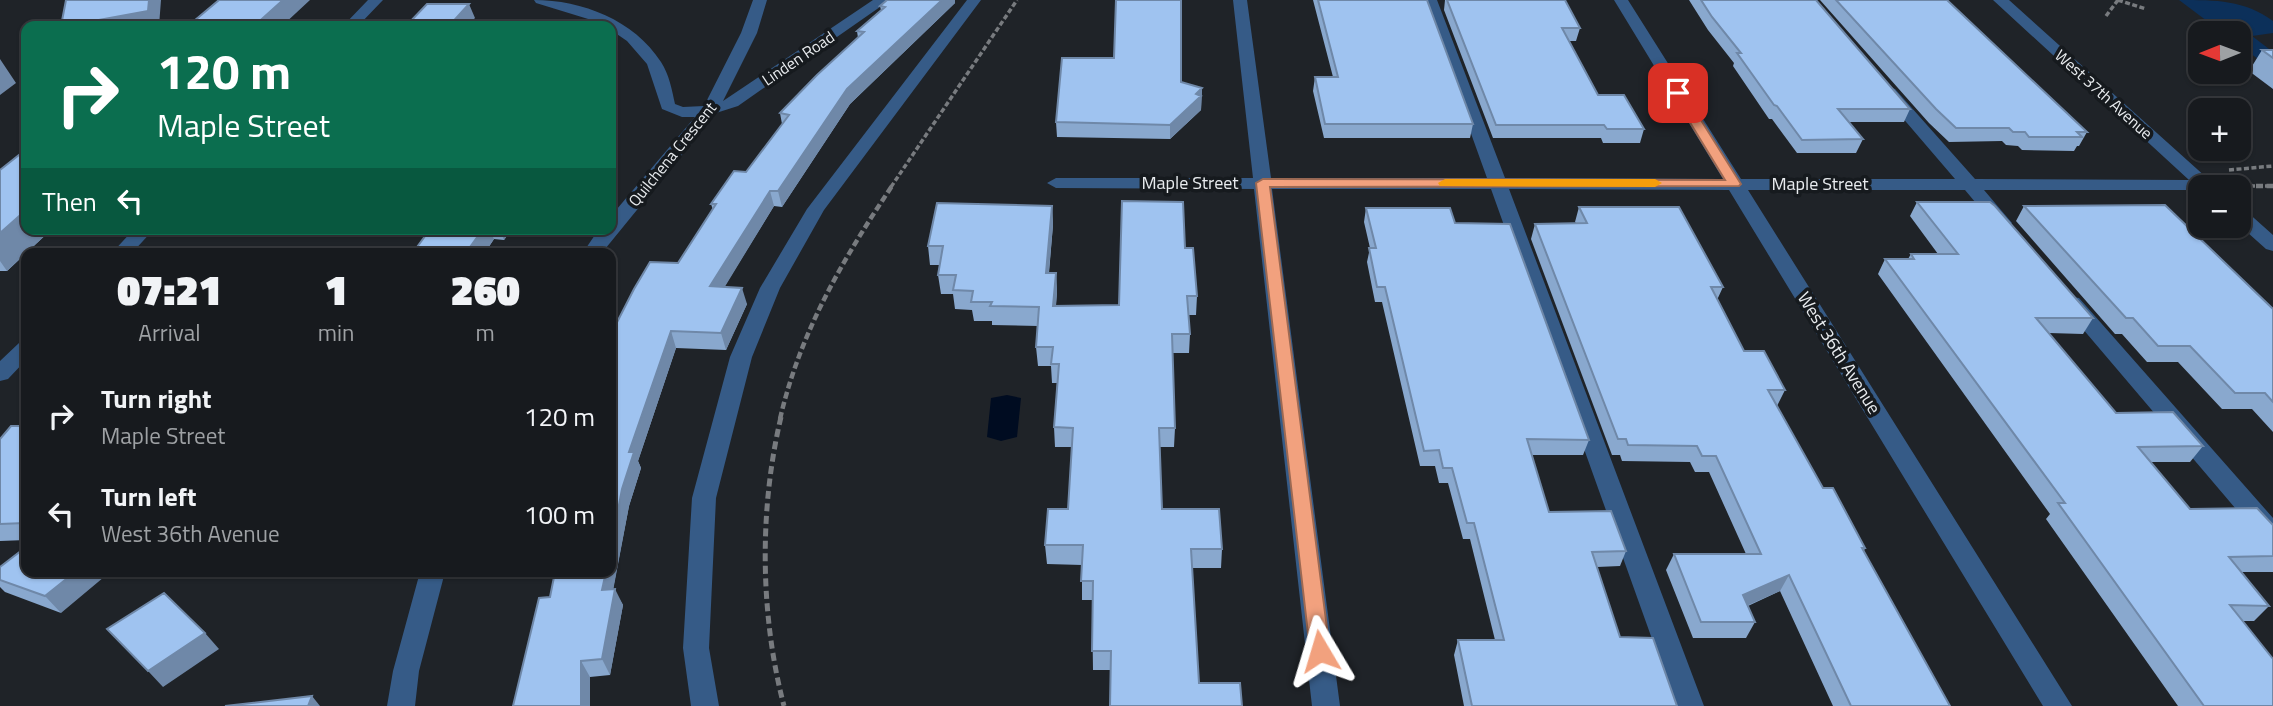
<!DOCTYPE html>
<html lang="en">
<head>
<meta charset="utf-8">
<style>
  :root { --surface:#171a1e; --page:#202327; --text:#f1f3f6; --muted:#9ea1a4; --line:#36383c }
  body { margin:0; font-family:"Titillium Web",sans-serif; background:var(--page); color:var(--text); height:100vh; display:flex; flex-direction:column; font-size:26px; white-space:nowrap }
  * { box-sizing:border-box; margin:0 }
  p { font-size:23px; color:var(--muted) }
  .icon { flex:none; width:38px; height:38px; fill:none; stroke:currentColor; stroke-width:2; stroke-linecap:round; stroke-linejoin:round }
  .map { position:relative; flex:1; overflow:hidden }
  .panel { position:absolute; left:21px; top:248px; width:595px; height:329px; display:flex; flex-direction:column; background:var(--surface); border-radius:14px; box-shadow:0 2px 5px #0004,0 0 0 2px var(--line) }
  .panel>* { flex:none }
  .guide { position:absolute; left:21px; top:21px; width:595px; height:214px; border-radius:14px; box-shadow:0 2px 5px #0004,0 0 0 2px var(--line); background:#0b6e4f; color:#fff; overflow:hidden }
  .needle { width:46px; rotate:269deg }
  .buttons { position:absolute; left:2188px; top:21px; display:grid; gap:14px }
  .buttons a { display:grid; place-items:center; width:63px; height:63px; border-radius:14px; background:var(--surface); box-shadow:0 2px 5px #0004,0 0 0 2px var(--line); font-size:35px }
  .pin { position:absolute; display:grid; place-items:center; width:60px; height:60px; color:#fff; margin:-30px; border-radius:14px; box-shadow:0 4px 10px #0006 }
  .me { position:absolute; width:77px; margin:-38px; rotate:353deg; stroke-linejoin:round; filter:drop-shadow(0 0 5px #0008) }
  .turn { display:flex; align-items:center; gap:24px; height:147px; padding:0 21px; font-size:32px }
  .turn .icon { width:91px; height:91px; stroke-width:2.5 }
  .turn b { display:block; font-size:49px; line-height:60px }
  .then { display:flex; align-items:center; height:66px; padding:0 21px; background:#0003; gap:14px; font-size:26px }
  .eta { display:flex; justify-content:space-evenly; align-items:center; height:119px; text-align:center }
  .eta b { font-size:42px; font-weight:800; line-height:49px }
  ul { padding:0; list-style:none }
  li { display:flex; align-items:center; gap:21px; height:98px; padding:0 21px }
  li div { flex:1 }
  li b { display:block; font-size:26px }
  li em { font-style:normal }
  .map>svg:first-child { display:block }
  .green { fill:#0c305a }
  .water { fill:#000c21 }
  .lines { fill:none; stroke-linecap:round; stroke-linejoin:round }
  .path-far2 { stroke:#787b7f; stroke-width:3.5; stroke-dasharray:5 2.5; stroke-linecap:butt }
  .path-far1 { stroke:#787b7f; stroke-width:4.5; stroke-dasharray:7 3.5; stroke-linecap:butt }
  .path { stroke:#787b7f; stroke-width:5; stroke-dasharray:8 4.5; stroke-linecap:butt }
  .minor { fill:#365b87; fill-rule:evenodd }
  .wall { fill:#89a8ce }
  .shaded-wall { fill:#6f88a8 }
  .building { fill:#9fc3f0; stroke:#6f88a8; stroke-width:2 }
  .route { fill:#f2a17e; stroke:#9d6952; stroke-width:2 }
  .slow { fill:#f59e0b }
  .labels { text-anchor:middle; stroke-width:7; stroke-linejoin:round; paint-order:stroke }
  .far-street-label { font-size:16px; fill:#e9ecef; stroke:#161a1e }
  .street-label { font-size:18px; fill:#e9ecef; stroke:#161a1e }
</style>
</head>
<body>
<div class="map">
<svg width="2273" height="706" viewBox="0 0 2273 706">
  <rect width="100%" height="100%" fill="#1f2328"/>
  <!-- green -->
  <path class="green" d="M2179,0C2217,0 2244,0 2273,21V33L2252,36L2273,52L2258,59L2238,44V33H2223Z"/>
  <!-- water -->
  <path class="water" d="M1007,395L1021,398L1017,437L1001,441L987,437L991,398Z"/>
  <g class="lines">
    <!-- path-far2 -->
    <path class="path-far2" d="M2118,0L2146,9
      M2106,16L2118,0
      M2229,170L2273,166
      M2235,186H2273
      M891,187L1017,0"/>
    <!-- path-far1 -->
    <path class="path-far1" d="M2235,186H2273
      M780,419C800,332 843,259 892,186"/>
    <!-- path -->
    <path class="path" d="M781,417C759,509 760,615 784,706"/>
    <!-- minor -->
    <path class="minor" d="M368,0H383L358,26H343Z
      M534,0C582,0 634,20 661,62C669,74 672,90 675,104L683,107L704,106L741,33L753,0H767L757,33L723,101L873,0H890L738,106L716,113L601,254H582L599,229H611V216L695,117H682L662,109L647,64L627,41L611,30V26L536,3Z
      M967,0H981L824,210L780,288L752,357L716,498L709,648L719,706H691L683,648L692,498L730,357L760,288L807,209Z
      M1233,0H1247L1271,178H1487L1423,0H1437L1505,178L1723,179L1614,0H1628L1741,179H1955L1883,95L1881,92L1889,87L1895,89L1975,179L2189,180L1993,0H2009L2217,187H2200V190H1984L2012,223L2003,229L1996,227L1965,190H1748L2072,706H2043L1729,190L1509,189L1704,706H1676L1491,189H1272L1340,706H1312L1254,189L1056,188L1047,183L1056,178H1253Z
      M2238,209L2245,210L2273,235V251L2266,249L2238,224Z
      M134,229H154L131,254H111Z
      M2072,297L2079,298L2273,518V544L2264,542L2065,308L2062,303L2065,298Z
      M26,341V360L8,379L0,381V361L19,343Z
      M420,572H445L419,671L415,706H387L393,671Z"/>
  </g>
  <!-- wall -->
  <path class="wall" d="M1313,0H1427L1473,124L1470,138H1324L1313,91L1315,77H1333Z
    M1445,0H1565L1580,28L1576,41H1569L1598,95L1644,129L1640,143H1603L1601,138H1493L1444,10Z
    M1689,0H1816L1910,109L1904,122H1849L1863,139L1856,153H1797L1772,119H1769L1733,66L1734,63L1708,30Z
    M1820,0H1947L2087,132L2079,146H2077L2074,151L2022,150L2018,146L2006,145L2002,141L1949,142L1929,123Z
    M955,3L850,104L782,207L774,206L724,287L747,304L726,350L676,348L638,461L641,468L629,506L613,589L623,605L610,675L590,677V706H513L550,597L678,263L713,210L711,204L746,172L782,124L780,113L858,38L857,31L881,10L880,6Z
    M2262,50H2273V89L2249,71Z
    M1114,58L1181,82L1202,88L1201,110L1170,139L1057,137L1056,122Z
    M0,170L26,229H52L7,271H0Z
    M1917,202L2093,318L2083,334L2049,333L2116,413L2203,446L2190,462H2151L2190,509L2273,525V572H2242L2269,606L2254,621H2242L2273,706H2178L2046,519L2050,514L1878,274L1885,259H1908L1911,254H1938L1910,216Z
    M1052,206L1053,225L1049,273H1056L1057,292L1056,306L1119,305L1185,248L1197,296L1196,315H1188L1190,334L1189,353H1172L1175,428L1174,447H1160L1162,509L1222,549L1221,568H1192L1199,683L1242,706L1110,670H1093L1092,600H1082V565L1047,564L1045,545L1068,509L1072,447H1055L1054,427L1057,383H1052L1051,366H1038L1036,347L1038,326L992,325V321H974L972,310L955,309L953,294H941L938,275L940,265H930L928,246Z
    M2024,206L2273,309V432L2252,409H2222L2178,362H2147L2122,334H2115L2016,221Z
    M1579,207L1723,287L1717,300L1744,351L1785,390L1777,406L1823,488L1865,548L1864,551L1950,706H1833L1780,591L1748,606L1755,622L1746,638H1693L1666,570L1674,554H1746L1709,472H1695L1690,462L1622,461L1620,455H1612L1531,239L1535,224L1576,223L1575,222Z
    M1366,208L1455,223L1589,440L1583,455H1532L1549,512L1626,551L1620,566L1597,567L1620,637L1677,706H1464L1454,655L1458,640H1495L1470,539H1463L1448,483H1439L1435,466H1420L1382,302H1375L1367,262L1370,248L1364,222Z
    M437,229H512L504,240L494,239L484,254H412Z
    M26,426V540L0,541V439Z
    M26,547L61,613L5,592L0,587V567Z
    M286,572H327L289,577Z"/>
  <!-- shaded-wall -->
  <path class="shaded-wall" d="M149,0H161L159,26H66Z
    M283,0H310L282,26H254Z
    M942,0H955V3L850,104L782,207L778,191L847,89Z
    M469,4L475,18L467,26H449Z
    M0,59L16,83L0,95Z
    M1202,88L1201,110L1170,139V125L1196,94Z
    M770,191L774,206L715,303L710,286Z
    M1052,206L1053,225L1047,292L1046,273Z
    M26,210V229H52L7,271L0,261V233Z
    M483,229H489L494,239L484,254H465Z
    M500,229H512L504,240Z
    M1056,273L1057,292L1054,325L1053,306Z
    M742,288L747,304L726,350L721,333Z
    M671,331L676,348L638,461L641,468L629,506L610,607L602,590L606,572H611V547L629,452Z
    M75,572H110L61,613L45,596Z
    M1789,575L1780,591L1735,611L1743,595Z
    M615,589L623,605L610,675L602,659Z
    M205,633L219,649L163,687L148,671Z
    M581,661L590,677V706H581Z
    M312,696L320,706H308Z"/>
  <!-- building -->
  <path class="building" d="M66,0H149L148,11L66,26H61Z
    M219,0H283L254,26H188Z
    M887,0H942L847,89L778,191H770L710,286L742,288L721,333L671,331L629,452H634L622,489L611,547V334L634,289L650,262L678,263L716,204H711L734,171L746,172L789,115L780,113L817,75L864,32L857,31L885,7L880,6Z
    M1116,0H1181V82L1202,88L1196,94L1201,96L1170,125L1056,122L1062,58H1114Z
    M1318,0H1427L1473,124H1325L1315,77H1338Z
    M1447,0H1565L1580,28H1562L1598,95H1624L1644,129H1607L1604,125H1496Z
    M1701,0H1816L1910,109H1838L1863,139L1802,140L1777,106L1774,105L1737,53H1741L1712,17Z
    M1836,0H1947L2087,132H2077L2082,137H2029L2025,132H2013L2009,128H1956L1936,109Z
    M427,4H469L449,26H406Z
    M2262,50H2273V58Z
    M24,151H26V210L0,233V170Z
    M1122,201L1183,202L1185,248H1193L1197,296H1187L1190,334H1172L1175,428H1159L1162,509H1219L1222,549H1191L1199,683H1240L1242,706H1110L1111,651H1092L1093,581H1081L1083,545H1045L1048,509H1068L1073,428L1054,427L1059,364H1051L1053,347H1036L1039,307L990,306L992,302H971L973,291L953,290L956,275H938L943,246H928L937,203L1052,206L1046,273H1056L1053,306L1119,305Z
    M1917,202H1990L1995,206L2093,318H2036L2116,413L2173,412L2203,446L2138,447L2190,509L2257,508L2273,525V556L2229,557L2269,606L2230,605L2273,659V706H2204L2058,503H2065L1885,259H1914L1911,254H1958Z
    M2165,205L2273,309V402L2265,393H2235L2190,346H2158L2133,318H2126L2024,206Z
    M1579,207H1679L1723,287H1711L1744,351H1764L1785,390H1768L1823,488H1833L1865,548H1862L1950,706H1851L1789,575L1743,595L1755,622H1701L1674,554H1761L1716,456H1702L1697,446L1628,445L1626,439H1618L1535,224L1587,223Z
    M1366,208H1450L1455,223L1510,224L1589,440L1527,439L1549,512L1611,511L1626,551L1592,552L1620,637L1653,638L1677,706H1472L1458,640H1504L1474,523H1467L1452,468H1443L1439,450L1424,451L1385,287H1377L1369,248H1376Z
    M437,229H483L465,254H412L428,232L434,233Z
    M11,426H26V521L25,523L0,524V439Z
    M26,547V572H75L45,596L0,580V567Z
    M555,572H606L602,590L615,589L602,659L581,661V706H513L539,598L550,597Z
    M164,593L205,633L148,671L107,629Z
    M312,696L308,706H225Z"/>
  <!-- route -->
  <path class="route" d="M1678,89L1684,93L1741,184L1739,186L1270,187L1330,651L1327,657L1320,659L1313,657L1310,651L1256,183L1263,179L1725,180L1672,93Z"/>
  <!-- slow -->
  <path class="slow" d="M1445,179H1655L1662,183L1655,187L1440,186L1438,183Z"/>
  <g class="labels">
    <!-- far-street labels -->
    <g class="far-street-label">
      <text transform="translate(798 58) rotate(-34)" y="6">Linden Road</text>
      <text transform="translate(2104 94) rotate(42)" y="6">West 37th Avenue</text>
      <text transform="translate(672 154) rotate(-51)" y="6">Quilchena Crescent</text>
    </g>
    <!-- street labels -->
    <g class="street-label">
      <text x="1190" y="189">Maple Street</text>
      <text x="1820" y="190">Maple Street</text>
      <text transform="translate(1839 353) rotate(58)" y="6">West 36th Avenue</text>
    </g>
  </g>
</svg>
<div class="buttons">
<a><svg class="needle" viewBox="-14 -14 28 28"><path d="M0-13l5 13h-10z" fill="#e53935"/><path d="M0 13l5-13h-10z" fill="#9ea1a4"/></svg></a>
<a>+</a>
<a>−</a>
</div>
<div class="pin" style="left:1678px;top:93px;background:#d93025"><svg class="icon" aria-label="arrive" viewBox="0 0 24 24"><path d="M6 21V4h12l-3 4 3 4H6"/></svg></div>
<svg class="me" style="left:1320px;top:651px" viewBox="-20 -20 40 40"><path d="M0-17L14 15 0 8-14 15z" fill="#f2a17e" stroke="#fff" stroke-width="4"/></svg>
<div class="guide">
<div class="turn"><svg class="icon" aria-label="right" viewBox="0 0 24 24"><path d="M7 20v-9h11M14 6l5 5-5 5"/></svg><div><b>120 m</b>Maple Street</div></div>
<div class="then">Then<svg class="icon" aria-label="left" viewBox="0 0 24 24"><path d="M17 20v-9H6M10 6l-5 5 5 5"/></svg></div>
</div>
<section class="panel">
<div class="eta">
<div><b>07:21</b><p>Arrival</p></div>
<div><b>1</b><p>min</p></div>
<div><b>260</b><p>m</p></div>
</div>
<ul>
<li><svg class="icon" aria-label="right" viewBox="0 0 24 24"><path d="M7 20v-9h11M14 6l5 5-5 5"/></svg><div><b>Turn right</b><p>Maple Street</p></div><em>120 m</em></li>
<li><svg class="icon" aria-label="left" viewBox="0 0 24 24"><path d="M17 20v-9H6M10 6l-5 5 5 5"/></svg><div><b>Turn left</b><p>West 36th Avenue</p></div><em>100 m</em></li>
</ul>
</section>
</div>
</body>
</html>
